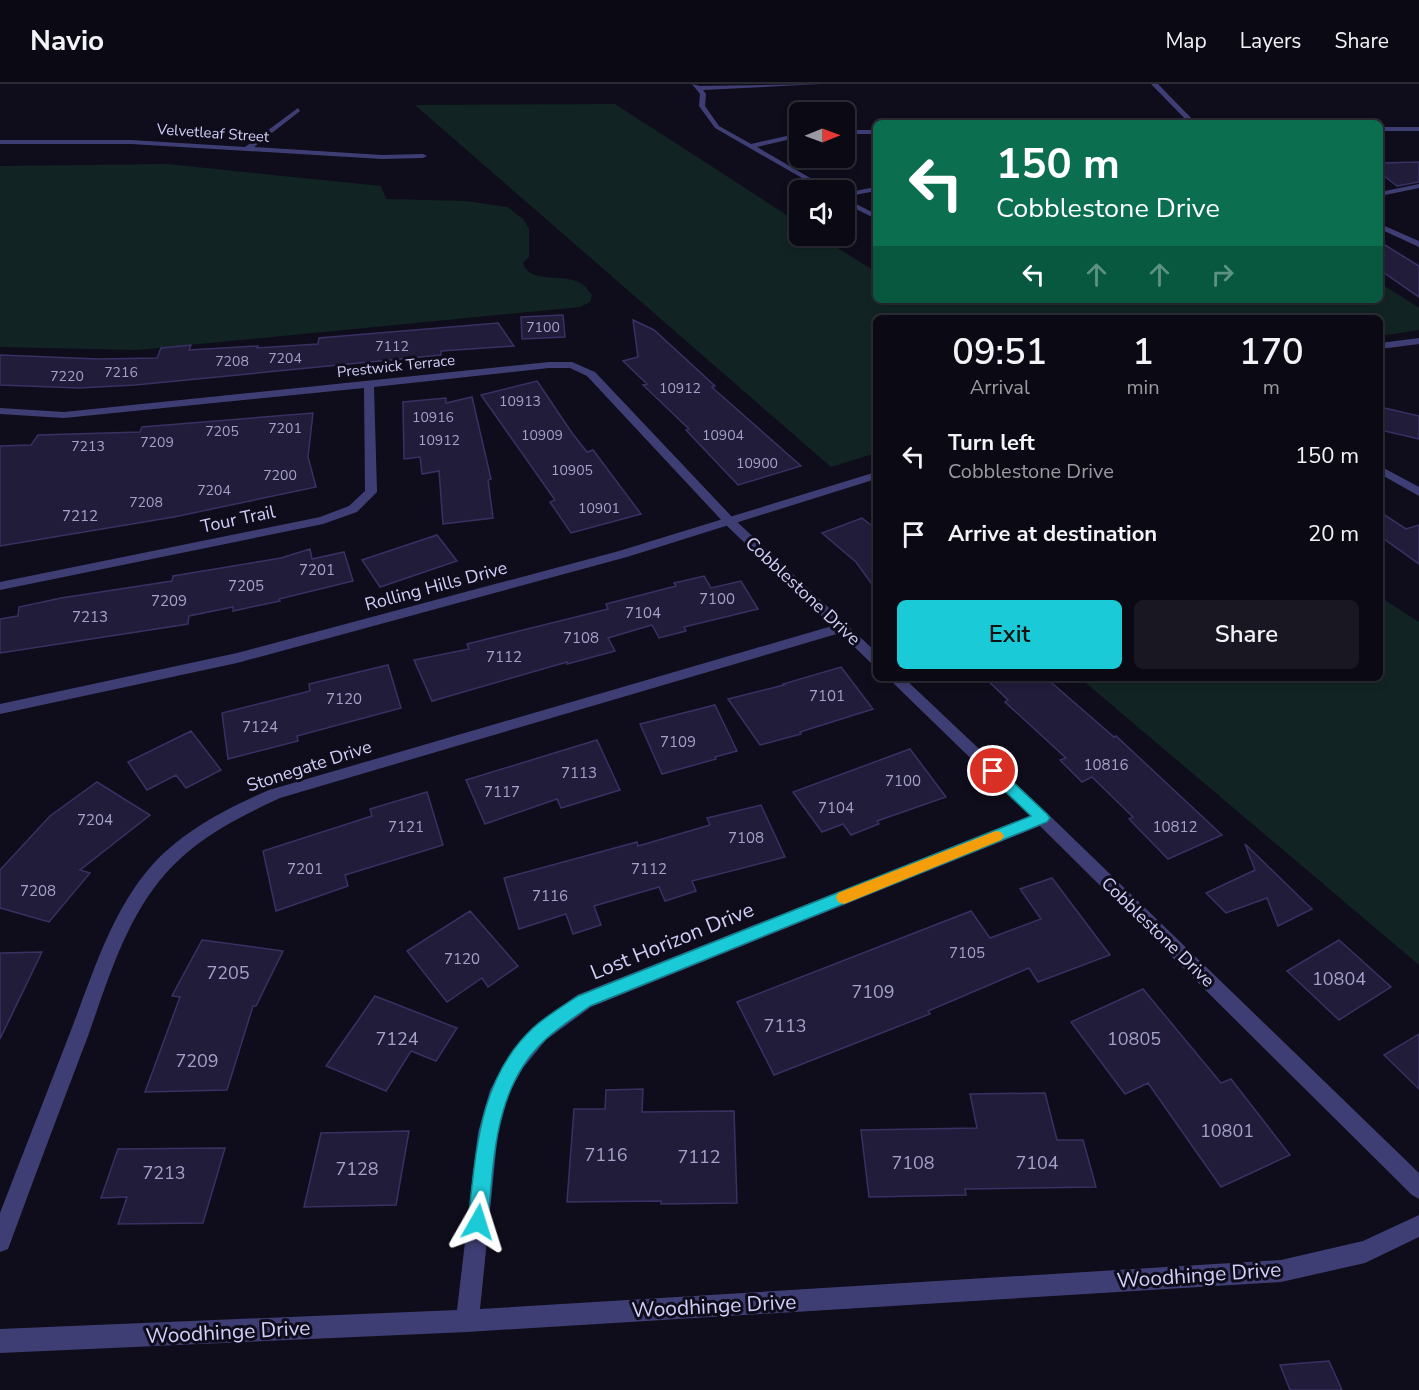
<!DOCTYPE html>
<html lang="en">
<head>
<meta charset="utf-8">
<style>
  :root { --surface:#0b0a14; --page:#191822; --text:#f1f3f6; --muted:#9a9aa0; --line:#2b2b34; --accent:#1bcad7 }
  body { margin:0; font-family:"Nunito Sans",sans-serif; background:var(--page); color:var(--text); height:100vh; display:flex; flex-direction:column; font-size:22px; white-space:nowrap }
  * { box-sizing:border-box; margin:0 }
  p { font-size:20px; color:var(--muted) }
  .icon { flex:none; width:33px; height:33px; fill:none; stroke:currentColor; stroke-width:2; stroke-linecap:round; stroke-linejoin:round }
  .map { position:relative; flex:1; overflow:hidden }
  .details { position:absolute; left:873px; top:231px; width:510px; height:366px; display:flex; flex-direction:column; background:var(--surface); border-radius:9px; box-shadow:0 3px 9px #0003,0 0 0 2px var(--line) }
  .details>* { flex:none }
  .banner { position:absolute; left:873px; top:36px; width:510px; height:183px; border-radius:9px; box-shadow:0 3px 9px #0003,0 0 0 2px var(--line); background:#0b6e4f; color:#fff; overflow:hidden }
  .needle { width:39px; rotate:89deg }
  .tools { position:absolute; left:789px; top:18px; display:grid; gap:12px }
  .tools a { display:grid; place-items:center; width:66px; height:66px; border-radius:9px; background:var(--surface); box-shadow:0 3px 9px #0003,0 0 0 2px var(--line); font-size:30px }
  .pin { position:absolute; display:grid; place-items:center; width:51px; height:51px; color:#fff; margin:-26px; border:3px solid #fff; border-radius:50%; box-shadow:0 2px 6px #0007 }
  .me { position:absolute; width:66px; margin:-33px; rotate:6deg; stroke-linejoin:round; filter:drop-shadow(0 0 4px #0008) }
  .turn { display:flex; align-items:center; gap:21px; height:126px; padding:0 24px; font-size:27px }
  .turn .icon { width:78px; height:78px; stroke-width:2.5 }
  .turn b { display:block; font-size:42px; line-height:51px }
  .lanes { display:flex; align-items:center; height:57px; padding:0 24px; background:#0003; justify-content:center; gap:30px; direction:ltr }
  .lanes .off { opacity:.35 }
  .eta { display:flex; justify-content:space-evenly; align-items:center; height:102px; text-align:center }
  .eta b { font-size:36px; font-weight:600; line-height:42px }
  .action { display:flex; gap:12px; margin-top:auto; padding:12px 24px }
  .action a { flex:1; height:69px; border-radius:9px; background:var(--accent); color:#111; font-size:24px; font-weight:600; line-height:69px; text-align:center }
  .action a+a { background:var(--page); color:var(--text) }
  ul { padding:0; list-style:none }
  li { display:flex; align-items:center; gap:18px; height:78px; padding:0 24px }
  li div { flex:1 }
  li b { display:block; font-size:22px }
  li em { font-style:normal }
  header { display:flex; align-items:center; gap:36px; box-sizing:border-box; height:84px; padding:0 30px; background:var(--surface); border-bottom:2px solid var(--line) }
  header strong { font-size:28px }
  nav { display:flex; gap:33px; margin-inline-start:auto; font-size:21px }
  .map>svg:first-child { display:block }
  .green { fill:#112423 }
  .building { fill:#211c3a; stroke:#393163; stroke-width:1.5 }
  .lines { fill:none; stroke-linecap:round; stroke-linejoin:round }
  .minor { fill:#3f3e74; fill-rule:evenodd }
  .tertiary { fill:#3f3e74; fill-rule:evenodd }
  .route { fill:#1bcad7; stroke:#12838c; stroke-width:1.5 }
  .slow { fill:#f59e0b }
  .labels { text-anchor:middle; stroke-width:6; stroke-linejoin:round; paint-order:stroke }
  .far-number-label { font-size:14px; fill:#a5a2c9 }
  .far-street-label { font-size:15px; fill:#d1cef9; stroke:#0f0d1b }
  .number-label { font-size:15px; fill:#a5a2c9 }
  .street-label { font-size:18px; fill:#d1cef9; stroke:#0f0d1b }
  .near-number-label { font-size:18px; fill:#a5a2c9 }
  .near-street-label { font-size:21px; fill:#d1cef9; stroke:#0f0d1b }
</style>
</head>
<body>
<header>
<strong>Navio</strong>
<nav><a>Map</a><a>Layers</a><a>Share</a></nav>
</header>
<div class="map">
<svg width="1419" height="1306" viewBox="0 0 1419 1306">
  <rect width="100%" height="100%" fill="#0f0d1b"/>
  <!-- green -->
  <path class="green" d="M615,20L799,139L800,152H819L876,188V216H1380V199L1419,224V246L1380,252V234H876V369L831,383L415,21Z
    M167,80L381,102L386,115L466,117L507,123L523,135L529,145V173L523,179C529,201 564,188 582,200C586,202 589,208 592,211L590,218L580,223L138,266L0,263V82Z
    M1380,513L1419,538V881L1080,594H1380Z"/>
  <!-- building -->
  <path class="building" d="M1419,78V98L1397,102L1380,89V79Z
    M1380,158L1419,182V213L1380,186Z
    M563,231L565,253L522,255L521,233Z
    M633,236L654,246L715,302L712,303L715,306L801,382L738,401L686,346L689,345L643,301L647,300L623,277L638,273Z
    M498,239L514,262L441,267V271L135,301L79,304L0,301V271L98,275L157,274L161,264L191,261L189,266L258,262L257,264L318,260L319,254Z
    M537,297L572,349L587,368L593,366L641,430L571,449L550,418L555,416L481,311Z
    M472,313L491,395L488,396L493,434L443,440L439,387L422,390L420,373L404,375L403,318L446,314V319Z
    M1380,323L1419,332V355L1380,346Z
    M313,329L308,373L316,403L174,433L0,462V362L31,361L38,351L140,348L142,343Z
    M1380,428L1406,445L1419,441V480L1380,452Z
    M862,434L876,445V506L856,478L822,449Z
    M437,451L457,477L380,503L362,476Z
    M310,465L312,475L344,468L353,497L279,515L280,517L233,527V523L189,532L188,540L0,569V535L18,532L19,523L61,514L172,497L173,492L281,474Z
    M704,492L711,504L741,497L758,525L684,543L686,547L659,554L652,541L608,554L615,567L567,580V578L432,617L414,576L469,565L467,560L608,525L606,520L676,502L674,499Z
    M388,581L401,624L297,652L298,657L228,675L222,629L310,607L309,600Z
    M841,583L873,625L800,648L801,650L760,661L728,615L784,601L783,600Z
    M985,594H1046L1114,653L1116,652L1222,751L1168,775L1129,735L1133,733L1092,693L1082,698L1060,676L1066,674L1005,618L1008,616Z
    M715,621L737,667L715,673L716,675L662,690L640,640Z
    M191,647L221,686L186,704L176,691L147,706L128,678Z
    M597,656L620,706L561,724L557,715L485,740L466,696Z
    M910,665L946,713L877,737L879,740L851,751L843,740L822,748L793,708Z
    M97,698L150,731L80,786L90,789L49,838L0,824V786L50,732Z
    M427,708L443,761L345,791L348,802L276,827L263,767L372,732L370,725Z
    M761,721L785,773L692,797L696,807L665,817L659,803L594,822L601,841L573,850L566,830L519,845L504,794L637,758L638,762L710,741L707,734Z
    M1245,760L1312,825L1278,842L1267,814L1226,829L1206,809L1255,786Z
    M1052,794L1110,871L1038,898L1029,884L928,927L930,930L774,991L737,918L971,827L990,854L1041,835L1020,805Z
    M470,827L518,882L488,903L482,894L447,918L407,867Z
    M202,856L283,867L256,922H253L227,1006L145,1008L180,913L172,912Z
    M1339,856L1391,903L1339,936L1287,887Z
    M42,868L0,955V869Z
    M1143,905L1221,999L1231,995L1290,1071L1221,1103L1148,999L1125,1010L1071,938Z
    M375,912L457,944L436,977L411,967L386,1007L326,982Z
    M1419,950V1005L1384,971Z
    M643,1005L642,1028L734,1027L737,1119L661,1120V1117L567,1118L574,1025H605L606,1006Z
    M1045,1009L1057,1056H1083L1096,1103L965,1105L966,1111L869,1113L861,1046L977,1044L970,1010Z
    M409,1047L396,1121L304,1123L321,1049Z
    M225,1064L203,1139L118,1140L127,1113L101,1114L118,1065Z
    M1329,1277L1342,1306H1290L1280,1281Z"/>
  <g class="lines">
    <!-- minor -->
    <path class="minor" d="M692,0L700,2L821,0L703,6L706,10L705,22L719,42L751,60L800,49V53L757,63L831,106H823L715,44L699,22L700,10Z
      M1151,0H1158L1196,39H1189Z
      M298,24L300,27L254,63L382,71L423,70L427,72L423,74L382,75L131,60H0V56H131L245,63Z
      M1380,43H1419V47H1380Z
      M844,46H876V50H844Z
      M1419,100V104L1380,112V108Z
      M876,103V107L844,113V109Z
      M844,114L876,130V135L844,119Z
      M1380,140L1419,157V163L1380,145Z
      M549,278H572L595,288L734,435L876,568V581L871,579L840,549L280,714C239,733 197,754 166,789C126,834 108,896 88,952C62,1020 36,1089 11,1157L8,1165L0,1168V1129C24,1066 49,1004 73,941C94,886 113,824 154,779C186,745 228,724 269,706L832,542L726,441L587,292L570,284H549L374,303L377,408L357,428L323,440L0,506V498L320,433L349,422L365,407L364,304L64,334L0,330V324L64,328Z
      M1380,382L1419,403V412L1380,390Z
      M888,594H904L1048,730L1419,1089V1115L1412,1111L1040,742L591,923L546,956L523,984L509,1009L498,1048L480,1225L1281,1176L1363,1157L1419,1131V1153L1365,1179L1281,1198L467,1248L0,1269V1245L457,1226L478,1048L490,1006L509,972L532,944L577,911L1030,732Z"/>
    <!-- tertiary -->
    <path class="tertiary" d="M1419,254V260L1380,265V259Z
      M876,388V395L627,473L237,579L0,630V620L237,569L619,467Z"/>
  </g>
  <!-- route -->
  <path class="route" d="M993,682L998,684L1047,730L1050,734L1047,738L590,922C575,933 559,943 546,955C494,1002 494,1074 488,1138L485,1145L478,1148L471,1145L468,1138C476,1070 478,995 533,944C546,932 563,922 578,912L1031,732L988,691L986,687L988,684Z"/>
  <!-- slow -->
  <path class="slow" d="M996,747L1001,748L1004,752L1001,756L849,818L844,820L838,818L836,813L838,809Z"/>
  <g class="labels">
    <!-- far-number labels -->
    <g class="far-number-label">
      <text x="543" y="248">7100</text>
      <text x="392" y="267">7112</text>
      <text x="285" y="279">7204</text>
      <text x="232" y="282">7208</text>
      <text x="121" y="293">7216</text>
      <text x="67" y="297">7220</text>
      <text x="680" y="309">10912</text>
      <text x="520" y="322">10913</text>
      <text x="433" y="338">10916</text>
      <text x="285" y="349">7201</text>
      <text x="222" y="352">7205</text>
      <text x="542" y="356">10909</text>
      <text x="723" y="356">10904</text>
      <text x="439" y="361">10912</text>
      <text x="157" y="363">7209</text>
      <text x="88" y="367">7213</text>
      <text x="757" y="384">10900</text>
      <text x="572" y="391">10905</text>
      <text x="280" y="396">7200</text>
      <text x="214" y="411">7204</text>
      <text x="146" y="423">7208</text>
      <text x="599" y="429">10901</text>
    </g>
    <!-- far-street labels -->
    <g class="far-street-label">
      <text transform="translate(213 49) rotate(4)" y="5">Velvetleaf Street</text>
      <text transform="translate(396 282) rotate(-6)" y="5">Prestwick Terrace</text>
    </g>
    <!-- number labels -->
    <g class="number-label">
      <text x="80" y="437">7212</text>
      <text x="317" y="491">7201</text>
      <text x="246" y="507">7205</text>
      <text x="717" y="520">7100</text>
      <text x="169" y="522">7209</text>
      <text x="643" y="534">7104</text>
      <text x="90" y="538">7213</text>
      <text x="581" y="559">7108</text>
      <text x="504" y="578">7112</text>
      <text x="827" y="617">7101</text>
      <text x="344" y="620">7120</text>
      <text x="260" y="648">7124</text>
      <text x="678" y="663">7109</text>
      <text x="1106" y="686">10816</text>
      <text x="579" y="694">7113</text>
      <text x="903" y="702">7100</text>
      <text x="502" y="713">7117</text>
      <text x="836" y="729">7104</text>
      <text x="95" y="741">7204</text>
      <text x="406" y="748">7121</text>
      <text x="1175" y="748">10812</text>
      <text x="746" y="759">7108</text>
      <text x="305" y="790">7201</text>
      <text x="649" y="790">7112</text>
      <text x="38" y="812">7208</text>
      <text x="550" y="817">7116</text>
      <text x="967" y="874">7105</text>
      <text x="462" y="880">7120</text>
    </g>
    <!-- street labels -->
    <g class="street-label">
      <text transform="translate(238 435) rotate(-12)" y="6">Tour Trail</text>
      <text transform="translate(436 502) rotate(-15)" y="6">Rolling Hills Drive</text>
      <text transform="translate(803 507) rotate(43)" y="6">Cobblestone Drive</text>
      <text transform="translate(309 682) rotate(-18)" y="6">Stonegate Drive</text>
      <text transform="translate(1158 848) rotate(44)" y="6">Cobblestone Drive</text>
    </g>
    <!-- near-number labels -->
    <g class="near-number-label">
      <text x="228" y="895">7205</text>
      <text x="1339" y="901">10804</text>
      <text x="873" y="914">7109</text>
      <text x="785" y="948">7113</text>
      <text x="397" y="961">7124</text>
      <text x="1134" y="961">10805</text>
      <text x="197" y="983">7209</text>
      <text x="1227" y="1053">10801</text>
      <text x="606" y="1077">7116</text>
      <text x="699" y="1079">7112</text>
      <text x="913" y="1085">7108</text>
      <text x="1037" y="1085">7104</text>
      <text x="357" y="1091">7128</text>
      <text x="164" y="1095">7213</text>
    </g>
    <!-- near-street labels -->
    <g class="near-street-label">
      <text transform="translate(672 857) rotate(-22)" y="7">Lost Horizon Drive</text>
      <text transform="translate(1199 1191) rotate(-4)" y="7">Woodhinge Drive</text>
      <text transform="translate(714 1222) rotate(-3)" y="7">Woodhinge Drive</text>
      <text transform="translate(228 1248) rotate(-3)" y="7">Woodhinge Drive</text>
    </g>
  </g>
</svg>
<div class="tools">
<a><svg class="needle" viewBox="-14 -14 28 28"><path d="M0-13l5 13h-10z" fill="#e53935"/><path d="M0 13l5-13h-10z" fill="#9a9aa0"/></svg></a>
<a><svg class="icon" aria-label="sound" viewBox="0 0 24 24"><path d="M4 9h4l5-4v14l-5-4H4zM17 9q2 3 0 6"/></svg></a>
</div>
<div class="pin" style="left:993px;top:687px;background:#d93025"><svg class="icon" aria-label="arrive" viewBox="0 0 24 24"><path d="M6 21V4h12l-3 4 3 4H6"/></svg></div>
<svg class="me" style="left:478px;top:1138px" viewBox="-20 -20 40 40"><path d="M0-17L14 15 0 8-14 15z" fill="#1bcad7" stroke="#fff" stroke-width="4"/></svg>
<div class="banner">
<div class="turn"><svg class="icon" aria-label="left" viewBox="0 0 24 24"><path d="M17 20v-9H6M10 6l-5 5 5 5"/></svg><div><b>150 m</b>Cobblestone Drive</div></div>
<div class="lanes"><svg class="icon" aria-label="left" viewBox="0 0 24 24"><path d="M17 20v-9H6M10 6l-5 5 5 5"/></svg><svg class="icon off" aria-label="ahead" viewBox="0 0 24 24"><path d="M12 20V5M6 11l6-6 6 6"/></svg><svg class="icon off" aria-label="ahead" viewBox="0 0 24 24"><path d="M12 20V5M6 11l6-6 6 6"/></svg><svg class="icon off" aria-label="right" viewBox="0 0 24 24"><path d="M7 20v-9h11M14 6l5 5-5 5"/></svg></div>
</div>
<section class="details">
<div class="eta">
<div><b>09:51</b><p>Arrival</p></div>
<div><b>1</b><p>min</p></div>
<div><b>170</b><p>m</p></div>
</div>
<ul>
<li><svg class="icon" aria-label="left" viewBox="0 0 24 24"><path d="M17 20v-9H6M10 6l-5 5 5 5"/></svg><div><b>Turn left</b><p>Cobblestone Drive</p></div><em>150 m</em></li>
<li><svg class="icon" aria-label="arrive" viewBox="0 0 24 24"><path d="M6 21V4h12l-3 4 3 4H6"/></svg><div><b>Arrive at destination</b></div><em>20 m</em></li>
</ul>
<div class="action"><a>Exit</a><a>Share</a></div>
</section>
</div>
</body>
</html>
